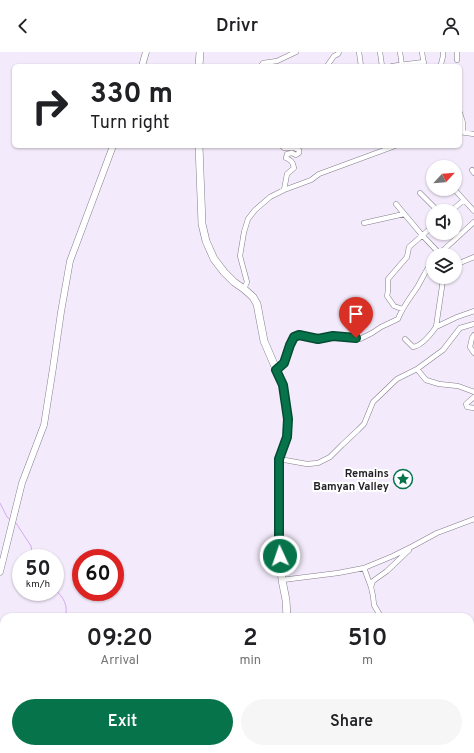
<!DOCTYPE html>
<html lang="en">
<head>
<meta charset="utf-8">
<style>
  :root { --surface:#fff; --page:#f6f6f6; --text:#202124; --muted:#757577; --accent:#06734b }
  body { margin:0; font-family:Overpass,sans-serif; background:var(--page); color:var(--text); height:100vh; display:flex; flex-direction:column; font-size:15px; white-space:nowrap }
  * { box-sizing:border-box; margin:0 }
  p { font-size:13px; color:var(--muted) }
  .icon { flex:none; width:22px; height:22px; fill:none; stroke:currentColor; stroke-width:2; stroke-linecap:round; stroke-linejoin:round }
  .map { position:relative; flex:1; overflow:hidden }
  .details { position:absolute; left:0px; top:561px; width:474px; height:140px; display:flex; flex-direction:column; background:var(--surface); border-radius:12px 12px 0 0; box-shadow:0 1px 3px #0004 }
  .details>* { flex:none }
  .top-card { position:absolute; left:12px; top:12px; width:450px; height:84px; border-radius:6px; box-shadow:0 1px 3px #0004; background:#fff; color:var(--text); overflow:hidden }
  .needle { width:26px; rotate:64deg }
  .buttons { position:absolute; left:426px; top:108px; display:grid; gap:8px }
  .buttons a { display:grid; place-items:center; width:36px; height:36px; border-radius:50%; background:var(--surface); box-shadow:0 1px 3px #0004; font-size:20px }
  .speed { position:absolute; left:12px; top:497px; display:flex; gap:8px; font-size:20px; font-weight:700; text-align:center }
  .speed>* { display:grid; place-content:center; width:52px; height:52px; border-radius:50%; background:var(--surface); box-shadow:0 1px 3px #0004; line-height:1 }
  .speed small { font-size:10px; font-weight:400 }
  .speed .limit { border:6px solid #d22; background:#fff; color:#111 }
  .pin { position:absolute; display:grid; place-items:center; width:34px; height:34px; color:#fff; margin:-41px -17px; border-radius:50% 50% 50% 0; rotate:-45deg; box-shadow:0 0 4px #0007 }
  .pin .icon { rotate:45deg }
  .me { position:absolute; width:44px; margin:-22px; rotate:357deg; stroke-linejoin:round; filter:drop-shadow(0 0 3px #0008) }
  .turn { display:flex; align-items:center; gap:14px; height:84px; padding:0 12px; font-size:18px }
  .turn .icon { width:52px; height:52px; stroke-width:2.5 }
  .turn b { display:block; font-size:28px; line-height:34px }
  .eta { display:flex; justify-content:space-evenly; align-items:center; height:68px; text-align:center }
  .eta b { font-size:24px; font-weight:600; line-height:28px }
  .cta { display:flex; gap:8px; margin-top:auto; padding:8px 12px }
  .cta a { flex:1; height:46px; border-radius:24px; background:var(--accent); color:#fff; font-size:16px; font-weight:600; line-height:46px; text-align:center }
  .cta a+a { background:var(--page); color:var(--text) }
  header { display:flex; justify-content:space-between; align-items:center; height:52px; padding:0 12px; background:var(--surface); font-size:18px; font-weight:600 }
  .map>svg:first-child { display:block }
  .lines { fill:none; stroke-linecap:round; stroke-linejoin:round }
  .stream { stroke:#d6a8f6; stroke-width:1 }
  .street-casing { stroke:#857d8c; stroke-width:5.5 }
  .secondary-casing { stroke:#857d8c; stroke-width:7 }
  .primary-casing { stroke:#857d8c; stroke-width:8 }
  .street { stroke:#fff; stroke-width:4.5 }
  .secondary { stroke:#fff; stroke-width:6 }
  .primary { stroke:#fff; stroke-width:7 }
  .route-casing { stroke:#044b31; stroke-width:10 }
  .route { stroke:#06734b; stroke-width:7 }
  .labels { text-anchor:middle; stroke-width:4; stroke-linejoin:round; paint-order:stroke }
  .poi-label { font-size:11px; font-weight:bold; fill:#211e24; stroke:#fff; text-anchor:end }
</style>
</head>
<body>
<header><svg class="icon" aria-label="back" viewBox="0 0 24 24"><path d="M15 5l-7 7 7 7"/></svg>Drivr<svg class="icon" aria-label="person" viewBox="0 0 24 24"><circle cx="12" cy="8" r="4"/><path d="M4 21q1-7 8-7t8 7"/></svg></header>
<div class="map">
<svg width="474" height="701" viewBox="0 0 474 701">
  <rect width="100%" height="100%" fill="#f3eafb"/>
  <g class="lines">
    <!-- stream -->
    <path class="stream" d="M0,451L7,465L10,467
      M14,470L16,471L31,494L33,506
      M55,538C63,544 69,554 65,565
      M102,697L105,701"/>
    <!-- street casing -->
    <g class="street-casing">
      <path id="street" d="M359,0L361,14
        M380,0L382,14
        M400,0L402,14
        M422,0L424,14
        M457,0V8
        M261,14L263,11L277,9L296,0
        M327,14L334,4L338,2L339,0
        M392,14L424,10
        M441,14C441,8 444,6 443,0
        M460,61L463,71V80
        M460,80L474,82
        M282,94L284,96H294L299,98V101L296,103L292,101L287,102L286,106C291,108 293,110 294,116L287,122L284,138
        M472,118L474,121
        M454,137L474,159
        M420,141L438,159
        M396,152L422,183L439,201
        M451,159L464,148
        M364,171L404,162
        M455,178L460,183
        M438,203L474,170
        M455,213L474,205
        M244,237L247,230L240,204L244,180L248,167L255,158L270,145L284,138L311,128L319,122L395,94
        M402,257L394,254L387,244L388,239V227L407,205L409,195L433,174
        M436,275L457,265L474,259
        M474,283L472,286L470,295L474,301
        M405,287L413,295C422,294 431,282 436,275L443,228L445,225
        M417,317L426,328L439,332L458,334L474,340
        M276,318C278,316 282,314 284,312C290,303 287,289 299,283L318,287L333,284L360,287L372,281L381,275L398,267C403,254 411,245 418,234C423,225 427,216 433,209
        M474,345L466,352L467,355L474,356
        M279,407L307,412L318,411L330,405L342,393L358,378L364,372L373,350L397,327L417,317L443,298L460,276L474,272
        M364,516L371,535
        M282,528L338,521L364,516L393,504L413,494L437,481L474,467
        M381,565L374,553L373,544L371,535L373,529L387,519L409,498
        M425,697L426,701
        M312,701L318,698L324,701
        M339,701L345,697"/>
    </g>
    <!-- secondary casing -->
    <g class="secondary-casing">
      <path id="secondary" d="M142,14L146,0
        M0,520L22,431L44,373L53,316L61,260L70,209L113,94
        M0,668L4,675
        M18,697L20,701"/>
    </g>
    <!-- primary casing -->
    <g class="primary-casing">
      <path id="primary" d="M199,14L200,0
        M199,94L202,172L206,189L214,207L224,220L234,230L244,237L253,245L257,252L264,289L283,333L288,367L287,385L279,407V492L282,528L286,548L287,565
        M348,697L352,701"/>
    </g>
    <!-- street -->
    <use href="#street" class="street"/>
    <!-- secondary -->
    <use href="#secondary" class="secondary"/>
    <!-- primary -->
    <use href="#primary" class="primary"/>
  </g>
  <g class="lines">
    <!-- route casing -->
    <g class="route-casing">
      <path id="route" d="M280,504L279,492V407L287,385L288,367L283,333L276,318L284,311L290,293L294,285L299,283L318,287L333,284L356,286"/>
    </g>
    <!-- route -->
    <use href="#route" class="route"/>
  </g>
  <!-- icons -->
  <defs>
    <g id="sight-ring" transform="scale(1)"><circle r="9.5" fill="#fff" stroke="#06734b" stroke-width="1.5"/><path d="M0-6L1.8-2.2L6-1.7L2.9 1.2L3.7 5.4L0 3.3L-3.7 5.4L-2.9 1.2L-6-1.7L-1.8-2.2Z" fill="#06734b"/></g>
  </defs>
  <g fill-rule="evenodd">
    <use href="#sight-ring" x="403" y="427"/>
  </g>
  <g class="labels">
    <!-- poi labels -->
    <g class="poi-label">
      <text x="389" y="425">Remains<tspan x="389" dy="13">Bamyan Valley</tspan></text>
    </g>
  </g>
</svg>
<div class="buttons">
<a><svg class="needle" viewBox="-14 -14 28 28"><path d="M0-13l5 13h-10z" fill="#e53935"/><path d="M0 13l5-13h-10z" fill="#757577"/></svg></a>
<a><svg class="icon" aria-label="sound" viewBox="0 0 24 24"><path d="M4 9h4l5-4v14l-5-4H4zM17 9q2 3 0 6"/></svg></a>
<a><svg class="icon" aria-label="layers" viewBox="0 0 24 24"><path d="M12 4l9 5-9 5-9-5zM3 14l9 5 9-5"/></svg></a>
</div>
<div class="speed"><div>50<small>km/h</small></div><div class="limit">60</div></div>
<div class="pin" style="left:356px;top:286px;background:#d93025"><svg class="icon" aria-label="arrive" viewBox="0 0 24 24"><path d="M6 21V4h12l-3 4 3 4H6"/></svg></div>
<svg class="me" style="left:280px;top:504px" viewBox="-20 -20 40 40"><circle r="17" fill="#06734b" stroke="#fff" stroke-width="3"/><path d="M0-11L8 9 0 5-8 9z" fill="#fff"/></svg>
<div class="top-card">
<div class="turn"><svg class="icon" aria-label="right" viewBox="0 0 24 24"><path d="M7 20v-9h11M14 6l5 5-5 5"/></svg><div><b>330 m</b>Turn right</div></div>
</div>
<section class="details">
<div class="eta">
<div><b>09:20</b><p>Arrival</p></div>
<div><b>2</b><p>min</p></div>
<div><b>510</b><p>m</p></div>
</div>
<div class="cta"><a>Exit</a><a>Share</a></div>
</section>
</div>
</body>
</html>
